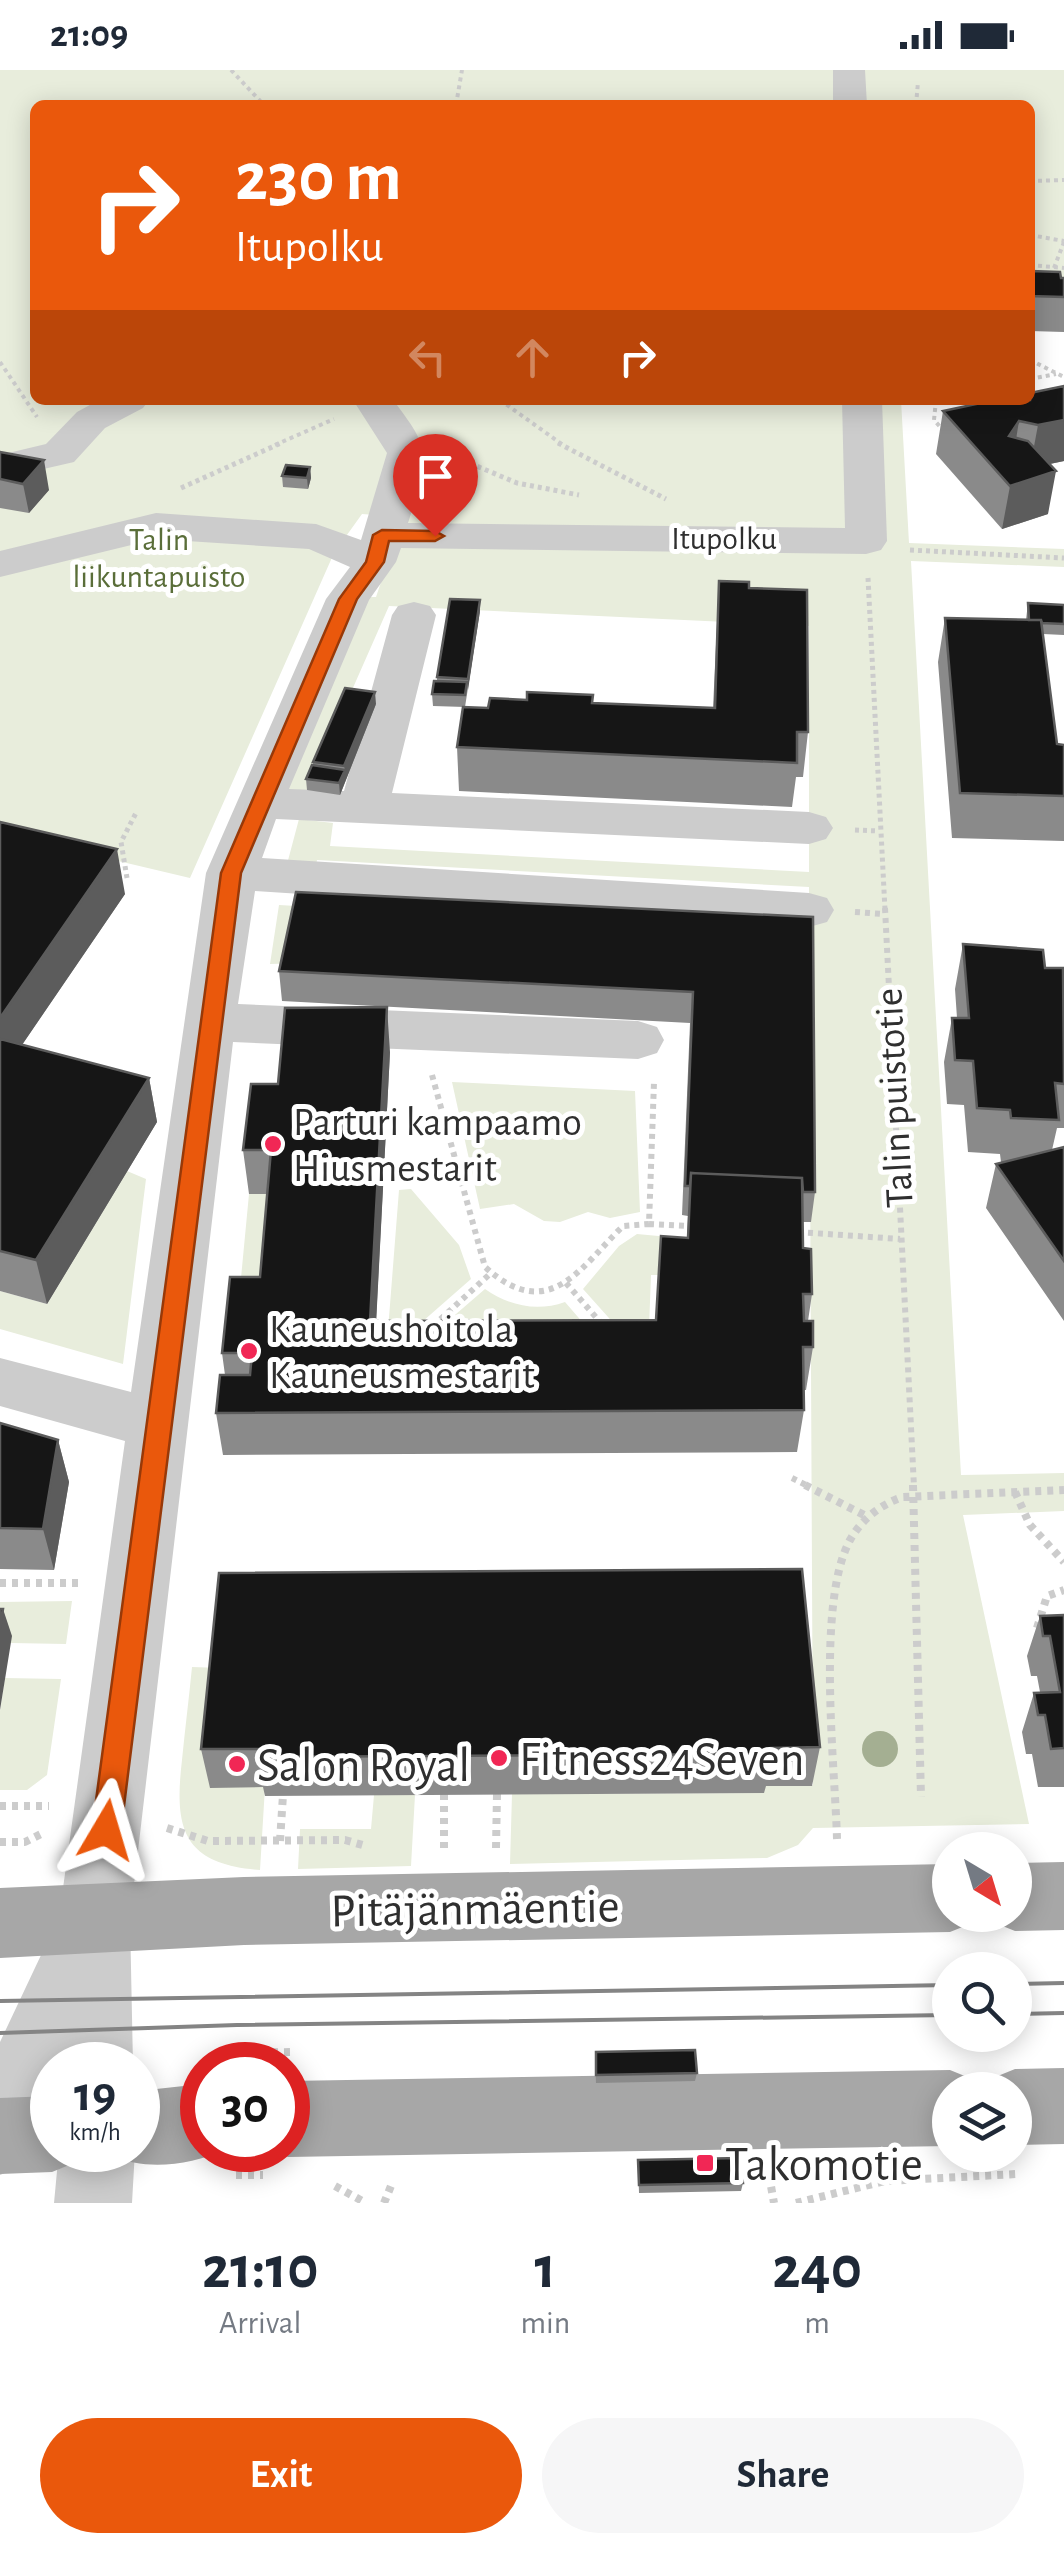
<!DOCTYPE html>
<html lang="en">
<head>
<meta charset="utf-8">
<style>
  :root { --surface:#fff; --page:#f6f6f7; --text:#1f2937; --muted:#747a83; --accent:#ea580c }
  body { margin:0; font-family:"Alegreya Sans",sans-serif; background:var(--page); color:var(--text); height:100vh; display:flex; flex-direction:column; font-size:38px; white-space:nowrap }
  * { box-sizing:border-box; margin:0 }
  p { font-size:32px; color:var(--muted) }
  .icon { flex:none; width:55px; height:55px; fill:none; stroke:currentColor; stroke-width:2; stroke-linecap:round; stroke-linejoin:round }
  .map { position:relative; height:2133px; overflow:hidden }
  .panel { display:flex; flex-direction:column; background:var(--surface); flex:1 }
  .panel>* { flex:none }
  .banner { position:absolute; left:30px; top:30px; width:1005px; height:305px; border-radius:15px; box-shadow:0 5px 25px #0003; background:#ea580c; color:#fff; overflow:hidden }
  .needle { width:65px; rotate:142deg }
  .tools { position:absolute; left:932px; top:1762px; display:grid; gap:20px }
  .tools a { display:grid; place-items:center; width:100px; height:100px; border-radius:50%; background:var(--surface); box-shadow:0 5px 25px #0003; font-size:50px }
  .speed { position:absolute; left:30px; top:1972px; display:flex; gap:20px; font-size:50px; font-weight:700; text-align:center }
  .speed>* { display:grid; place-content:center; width:130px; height:130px; border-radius:50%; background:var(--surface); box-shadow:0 5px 25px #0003; line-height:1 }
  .speed small { font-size:25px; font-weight:400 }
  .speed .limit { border:15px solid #d22; background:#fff; color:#111 }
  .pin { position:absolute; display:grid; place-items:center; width:85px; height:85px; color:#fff; margin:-102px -42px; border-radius:50% 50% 50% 0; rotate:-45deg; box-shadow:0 0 10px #0007 }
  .pin .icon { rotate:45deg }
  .me { position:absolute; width:110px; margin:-55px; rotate:7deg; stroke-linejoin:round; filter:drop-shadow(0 0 8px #0008) }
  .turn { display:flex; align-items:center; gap:35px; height:210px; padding:0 40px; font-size:45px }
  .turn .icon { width:130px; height:130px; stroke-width:2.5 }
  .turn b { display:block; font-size:70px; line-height:85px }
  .lanes { display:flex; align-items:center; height:95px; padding:0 40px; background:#0003; justify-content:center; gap:50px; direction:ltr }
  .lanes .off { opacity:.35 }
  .eta { display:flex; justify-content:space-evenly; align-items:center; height:170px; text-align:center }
  .eta b { font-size:60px; font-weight:600; line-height:70px }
  .cta { display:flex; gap:20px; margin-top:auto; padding:20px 40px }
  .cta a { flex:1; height:115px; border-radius:60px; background:var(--accent); color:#fff; font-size:40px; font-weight:600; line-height:115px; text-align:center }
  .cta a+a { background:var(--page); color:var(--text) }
  .status { display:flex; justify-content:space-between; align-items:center; height:70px; padding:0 50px; background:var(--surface); direction:ltr }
  .status svg { height:28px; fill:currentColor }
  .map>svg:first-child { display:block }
  .green { fill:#e8eddc }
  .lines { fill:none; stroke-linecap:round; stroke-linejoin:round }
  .path-far3 { stroke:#ccc; stroke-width:4; stroke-dasharray:4 4; stroke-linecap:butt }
  .path-far2 { stroke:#ccc; stroke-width:5; stroke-dasharray:4 4; stroke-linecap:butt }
  .path-far1 { stroke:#ccc; stroke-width:6; stroke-dasharray:5 5; stroke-linecap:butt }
  .path { stroke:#ccc; stroke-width:8; stroke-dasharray:6 6; stroke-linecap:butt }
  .minor { fill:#ccc; fill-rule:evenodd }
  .major { fill:#a7a7a7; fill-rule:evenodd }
  .tram { stroke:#848484; stroke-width:4 }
  .tree { fill:#a4af92 }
  .wall { fill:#8a8a8a }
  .shaded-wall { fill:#5c5c5c }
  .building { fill:#161616; stroke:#5c5c5c; stroke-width:2.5 }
  .route { fill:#ea580c; stroke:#983908; stroke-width:2.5 }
  .poi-dot { fill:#f12755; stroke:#fff; stroke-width:4 }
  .labels { text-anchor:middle; stroke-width:10; stroke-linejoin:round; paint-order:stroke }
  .far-street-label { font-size:32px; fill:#2f2f2f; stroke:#fff }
  .far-park-label { font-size:32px; fill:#5a6e39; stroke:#fff }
  .street-label { font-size:40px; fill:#2f2f2f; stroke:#fff }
  .poi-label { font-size:40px; fill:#2f2f2f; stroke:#fff; text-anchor:start }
  .near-poi-label { font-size:48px; fill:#2f2f2f; stroke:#fff; text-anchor:start }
  .near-street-label { font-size:48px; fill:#2f2f2f; stroke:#fff }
</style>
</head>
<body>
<div class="status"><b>21:09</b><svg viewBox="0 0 49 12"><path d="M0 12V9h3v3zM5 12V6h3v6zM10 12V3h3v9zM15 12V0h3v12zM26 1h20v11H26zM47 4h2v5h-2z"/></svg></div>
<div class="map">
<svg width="1064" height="2133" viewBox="0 0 1064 2133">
  <rect width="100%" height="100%" fill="#fff"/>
  <!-- green -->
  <path class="green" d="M0,0H1064V213L1030,211V35H35V330H901L909,473L1064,479V497L911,491L961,1405L1064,1403V1441L963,1445L1029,1754L813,1758L798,1775L767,1788L510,1794L512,1724L764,1723V1716L813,1715L809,878L270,894L279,835L809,865V817L317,790L312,816L282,813L299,749L333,753L330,776L809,802V556L389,536L308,720L280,725L367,527H376L403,447L362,444L334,483L190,808L0,763Z
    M452,1012L635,1021L640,1142L610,1148L588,1142L560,1152L544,1151L514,1134L480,1139Z
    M127,1101L146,1109L123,1294L0,1259V1221L47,1234Z
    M411,1119L459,1175L471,1209L398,1273H387L399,1120Z
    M249,1124H277L266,1250H237Z
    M637,1164L680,1168L677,1205H651L648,1285H642L583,1219L619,1176Z
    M485,1219C509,1236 537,1242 565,1232L610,1284L441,1257Z
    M72,1531L66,1574L11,1573L0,1566V1532Z
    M192,1597L221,1598L210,1717H265L260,1800C182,1794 174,1758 182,1690C185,1659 189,1628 192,1597Z
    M5,1608L61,1609L47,1705L27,1720H0V1641Z
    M374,1725H415L411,1796L298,1799L300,1759H371Z"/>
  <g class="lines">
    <!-- path-far3 -->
    <path class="path-far3" d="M231,0L264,35
      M456,35L462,0
      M916,35L918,12
      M1030,111L1064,110
      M1030,165L1064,171
      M1030,195L1064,198
      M1054,198L1064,172
      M1030,290L1064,307
      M0,292L37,347
      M1030,309L1056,304
      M500,330L563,375
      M936,330L934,350L943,360
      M275,375L334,349"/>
    <!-- path-far2 -->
    <path class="path-far2" d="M558,373L666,429
      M448,384L517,413L579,425
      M181,418L281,373
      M910,480L1064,488
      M868,508L885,840
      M855,760L879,761
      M127,808L121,772L137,741"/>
    <!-- path-far1 -->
    <path class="path-far1" d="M885,838L914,1417
      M855,842L883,844
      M432,1005L485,1197C549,1255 581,1197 623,1156L649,1154L654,1012
      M649,1154L687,1156
      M798,1162L900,1169
      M566,1213L601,1253
      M433,1256L491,1203
      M792,1408L810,1417"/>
    <!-- path -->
    <path class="path" d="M805,1415L868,1447
      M913,1415L921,1727
      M1015,1422L1030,1455L1064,1492
      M0,1513H81
      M1037,1558L1047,1526L1064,1520
      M444,1724V1778
      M0,1736H49
      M167,1758L208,1771L345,1770L366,1776
      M837,1769C835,1695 816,1533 850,1470C861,1450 880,1435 902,1427L1064,1420
      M280,1771L283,1725
      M0,1772H25L45,1762
      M965,1773H998
      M496,1778L497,1724
      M236,1983L291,1982
      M236,2105H263
      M769,2105L774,2133
      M335,2116L366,2133
      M384,2133L393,2111
      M796,2133L885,2111L1017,2104"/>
    <!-- minor -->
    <path class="minor" d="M833,0H865L867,35H833Z
      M99,330H149L143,338L105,358L74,392L0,409V385L46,374L77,342Z
      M353,330H393C436,385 428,389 408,453L845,458L842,330H882L887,471L881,480L866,484L401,478L396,492L369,530L289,719L344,721L392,545L398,536L414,532L430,536L436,545L392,723L809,742L826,747L833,758L826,769L809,774L276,749L262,788L809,823L827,828L834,840L827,852L809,857L255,821L238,934L638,951L657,957L664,970L657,983L638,989L233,972L130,1849L133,1995H52V2029L27,2094L0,2105V1972L59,1847L125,1371L0,1336V1288L131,1322L206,803L326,529L350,497L309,479L156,469L0,507V481L156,443L316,454L361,470L387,383Z
      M59,2080H135L132,2133H54Z"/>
    <!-- major -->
    <path class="major" d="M1064,1792V1860L1015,1861L990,1851L987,1845H1015V1793Z
      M950,1794V1845H978L975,1852L950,1862L244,1875L0,1888V1818L244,1807Z
      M1064,1998V2074L1015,2075V2020H984L988,2010L1015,1999Z
      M950,2000L977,2011L980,2020H950V2076L288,2087L271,2080H288V2011Z
      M202,2014V2080H226C189,2095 148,2101 111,2086L109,2080H138V2021Z
      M52,2026V2080H83L79,2091L52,2102L0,2104V2028Z"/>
    <!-- tram -->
    <path class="tram" d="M1015,1914L1064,1913
      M0,1931L950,1915
      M1015,1944L1064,1943
      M0,1963L237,1955L950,1945"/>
  </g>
  <!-- trees -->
  <circle class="tree" cx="880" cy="1679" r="18"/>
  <!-- wall -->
  <path class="wall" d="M1030,201L1064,208V262L1030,261Z
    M1064,316V391L1050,394L1048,444L1002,459L936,384L943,341Z
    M0,382L49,420L29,443L0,438Z
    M310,397L311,408L308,419L283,417L282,406Z
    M719,511L749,518L808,662L803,707H796L792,737L459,721L457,677L488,638L592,633L713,638Z
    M1028,533L1064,535V565L1043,564L1057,674L1064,675V771L952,768L938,592L945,548L1026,550Z
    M480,541L465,637L433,636L432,624L437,611V607Z
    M376,634L340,725L307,720L306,709L313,695V692Z
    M0,752L125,824L22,975L149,1008L157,1052L47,1234L0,1221Z
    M813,847L815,1122L811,1152H803V1178L812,1224L808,1251L813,1277L806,1320H804V1340L797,1382L223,1385L216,1343L225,1305L222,1283L260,1207L267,1124H249L243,1080L278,1014L390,982L376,1251L656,1250L687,1168L688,1146L682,1145L690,953L282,931L279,901Z
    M963,874L1045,898L1064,909V1058H1057L1052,1080L1064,1077V1251L986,1138L996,1094L1004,1092H1001L1000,1084L968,1082L964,1035L947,1034L944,992L952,948H957L955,919Z
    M0,1353L58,1370L69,1412L54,1500L0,1499Z
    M1064,1545V1717H1038L1032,1684H1026L1022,1662L1034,1623L1040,1622L1037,1606H1031L1027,1586L1040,1546Z
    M820,1677L812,1716H766L764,1723L265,1726L263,1717L210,1718L201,1679Z
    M595,1991L697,2003L695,2011L596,2013Z
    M638,2090L743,2113L741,2121L639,2123Z"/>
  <!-- shaded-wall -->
  <path class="shaded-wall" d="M1064,350V391L1030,398L1038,355Z
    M1019,351L1012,394L1002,409L1009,366Z
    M44,390L49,420L29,443L23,414Z
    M310,397L311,408L308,419L307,408Z
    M1056,401L1048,444L1002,459L1010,416Z
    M480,530V541L468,620V609Z
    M375,622L376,634L340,725L339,713L345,700L344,696Z
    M117,779L125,824L0,1007V948Z
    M387,937L390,982L374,1294L370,1251Z
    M149,1008L157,1052L47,1234L36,1190Z
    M58,1370L69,1412L54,1500L43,1459Z
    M3,1539L12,1566L0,1640V1559Z"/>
  <!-- building -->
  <path class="building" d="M1030,201L1060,202L1061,208H1064V227L1030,226Z
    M1064,316V350L1038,355L1019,351L1009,366L1028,371L1056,401L1010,416L943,341L995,330H1030V323Z
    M0,382L44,390L23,414L0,409Z
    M286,395L310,397L307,408L282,406Z
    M719,511L749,512V518L807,520L808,662H797V693L457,677L463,637L488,638L490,628L527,630V622L593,625L592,633L715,638Z
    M450,529L480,530L468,609L437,607Z
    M1028,533L1064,535V554L1042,553L1041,550H1029Z
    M945,548L1041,550L1057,674L1064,675V726L960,723Z
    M434,611L467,612L465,625L432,624Z
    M345,618L375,622L344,696L313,692Z
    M312,695L345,700L339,713L306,709Z
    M0,752L117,779L0,948Z
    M296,822L813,847L815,1122H803L802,1108L691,1103L690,1116H685L693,922L279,901Z
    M963,874L1043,880L1045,898H1063L1064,1014L1055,1013L1059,1050L1011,1048L1010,1040L977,1038L973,991L955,990L952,948H969Z
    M387,937L370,1251L656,1250L661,1166L688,1168L691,1103L802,1108L803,1178L811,1179L812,1224H803L804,1251H813V1277H803L804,1340L216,1343L220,1305H250L252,1283H222L230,1207H260L271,1080H243L251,1014H278L285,938Z
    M0,969L149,1008L36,1190L0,1181Z
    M1064,1077V1191L996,1094Z
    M0,1353L58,1370L43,1459L0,1458Z
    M802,1499L820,1677L771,1678V1684L258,1687V1679H201L219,1503Z
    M0,1539H3L0,1559Z
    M1064,1545V1678L1051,1679L1045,1645H1038L1034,1623L1060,1622L1050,1566H1043L1040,1546Z
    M695,1980L697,2003L596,2005V1982Z
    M740,2088L743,2113L639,2115L638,2090Z"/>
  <!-- route -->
  <path class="route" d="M382,460L435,461L444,466L435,471H389L384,492L357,529L241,803L121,1760L116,1770L106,1774L96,1770L92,1760L221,803L339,529L366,492L373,465Z"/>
  <!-- markers -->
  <g class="poi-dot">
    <circle cx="273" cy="1074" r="10"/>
    <circle cx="249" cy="1281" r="10"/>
    <circle cx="499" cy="1688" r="10"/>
    <circle cx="237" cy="1694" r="10"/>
    <rect x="695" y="2083" width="20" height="20" rx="5"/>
  </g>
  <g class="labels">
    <!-- far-street labels -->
    <g class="far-street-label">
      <text x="724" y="479">Itupolku</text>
    </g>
    <!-- far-park labels -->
    <g class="far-park-label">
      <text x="159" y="480">Talin<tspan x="159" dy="37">liikuntapuisto</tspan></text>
    </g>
    <!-- street labels -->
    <g class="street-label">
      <text transform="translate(893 1028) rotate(-93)" y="14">Talin puistotie</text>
    </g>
    <!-- poi labels -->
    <g class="poi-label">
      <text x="293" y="1065">Parturi kampaamo<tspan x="293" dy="46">Hiusmestarit</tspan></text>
      <text x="269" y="1272">Kauneushoitola<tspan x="269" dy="46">Kauneusmestarit</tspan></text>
    </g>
    <!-- near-poi labels -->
    <g class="near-poi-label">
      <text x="519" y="1705">Fitness24Seven</text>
      <text x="257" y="1711">Salon Royal</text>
      <text x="725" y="2110">Takomotie</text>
    </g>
    <!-- near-street labels -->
    <g class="near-street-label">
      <text transform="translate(475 1837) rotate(-1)" y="17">Pitäjänmäentie</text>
    </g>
  </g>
</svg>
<div class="tools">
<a><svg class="needle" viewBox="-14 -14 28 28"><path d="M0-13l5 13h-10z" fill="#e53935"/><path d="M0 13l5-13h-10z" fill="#747a83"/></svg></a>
<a><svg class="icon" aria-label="search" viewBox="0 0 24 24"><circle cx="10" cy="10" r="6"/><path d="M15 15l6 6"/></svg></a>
<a><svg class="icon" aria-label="layers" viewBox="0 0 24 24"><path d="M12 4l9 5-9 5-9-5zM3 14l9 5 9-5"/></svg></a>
</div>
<div class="speed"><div>19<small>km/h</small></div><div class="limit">30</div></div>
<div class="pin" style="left:435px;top:466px;background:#d93025"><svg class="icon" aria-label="arrive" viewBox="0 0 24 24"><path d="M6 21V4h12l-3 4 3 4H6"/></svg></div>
<svg class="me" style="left:106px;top:1760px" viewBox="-20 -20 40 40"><path d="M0-17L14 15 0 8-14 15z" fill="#ea580c" stroke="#fff" stroke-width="4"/></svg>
<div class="banner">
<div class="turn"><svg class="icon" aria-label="right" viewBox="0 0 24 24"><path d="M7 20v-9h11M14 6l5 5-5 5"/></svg><div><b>230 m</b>Itupolku</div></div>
<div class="lanes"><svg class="icon off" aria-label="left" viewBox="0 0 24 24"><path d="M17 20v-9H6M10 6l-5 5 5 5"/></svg><svg class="icon off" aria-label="ahead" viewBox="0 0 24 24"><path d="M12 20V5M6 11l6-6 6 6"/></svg><svg class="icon" aria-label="right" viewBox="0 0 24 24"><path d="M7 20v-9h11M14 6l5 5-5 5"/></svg></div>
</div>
</div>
<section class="panel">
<div class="eta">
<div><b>21:10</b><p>Arrival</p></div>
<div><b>1</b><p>min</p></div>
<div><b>240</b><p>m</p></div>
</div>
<div class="cta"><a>Exit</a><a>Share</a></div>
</section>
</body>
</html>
